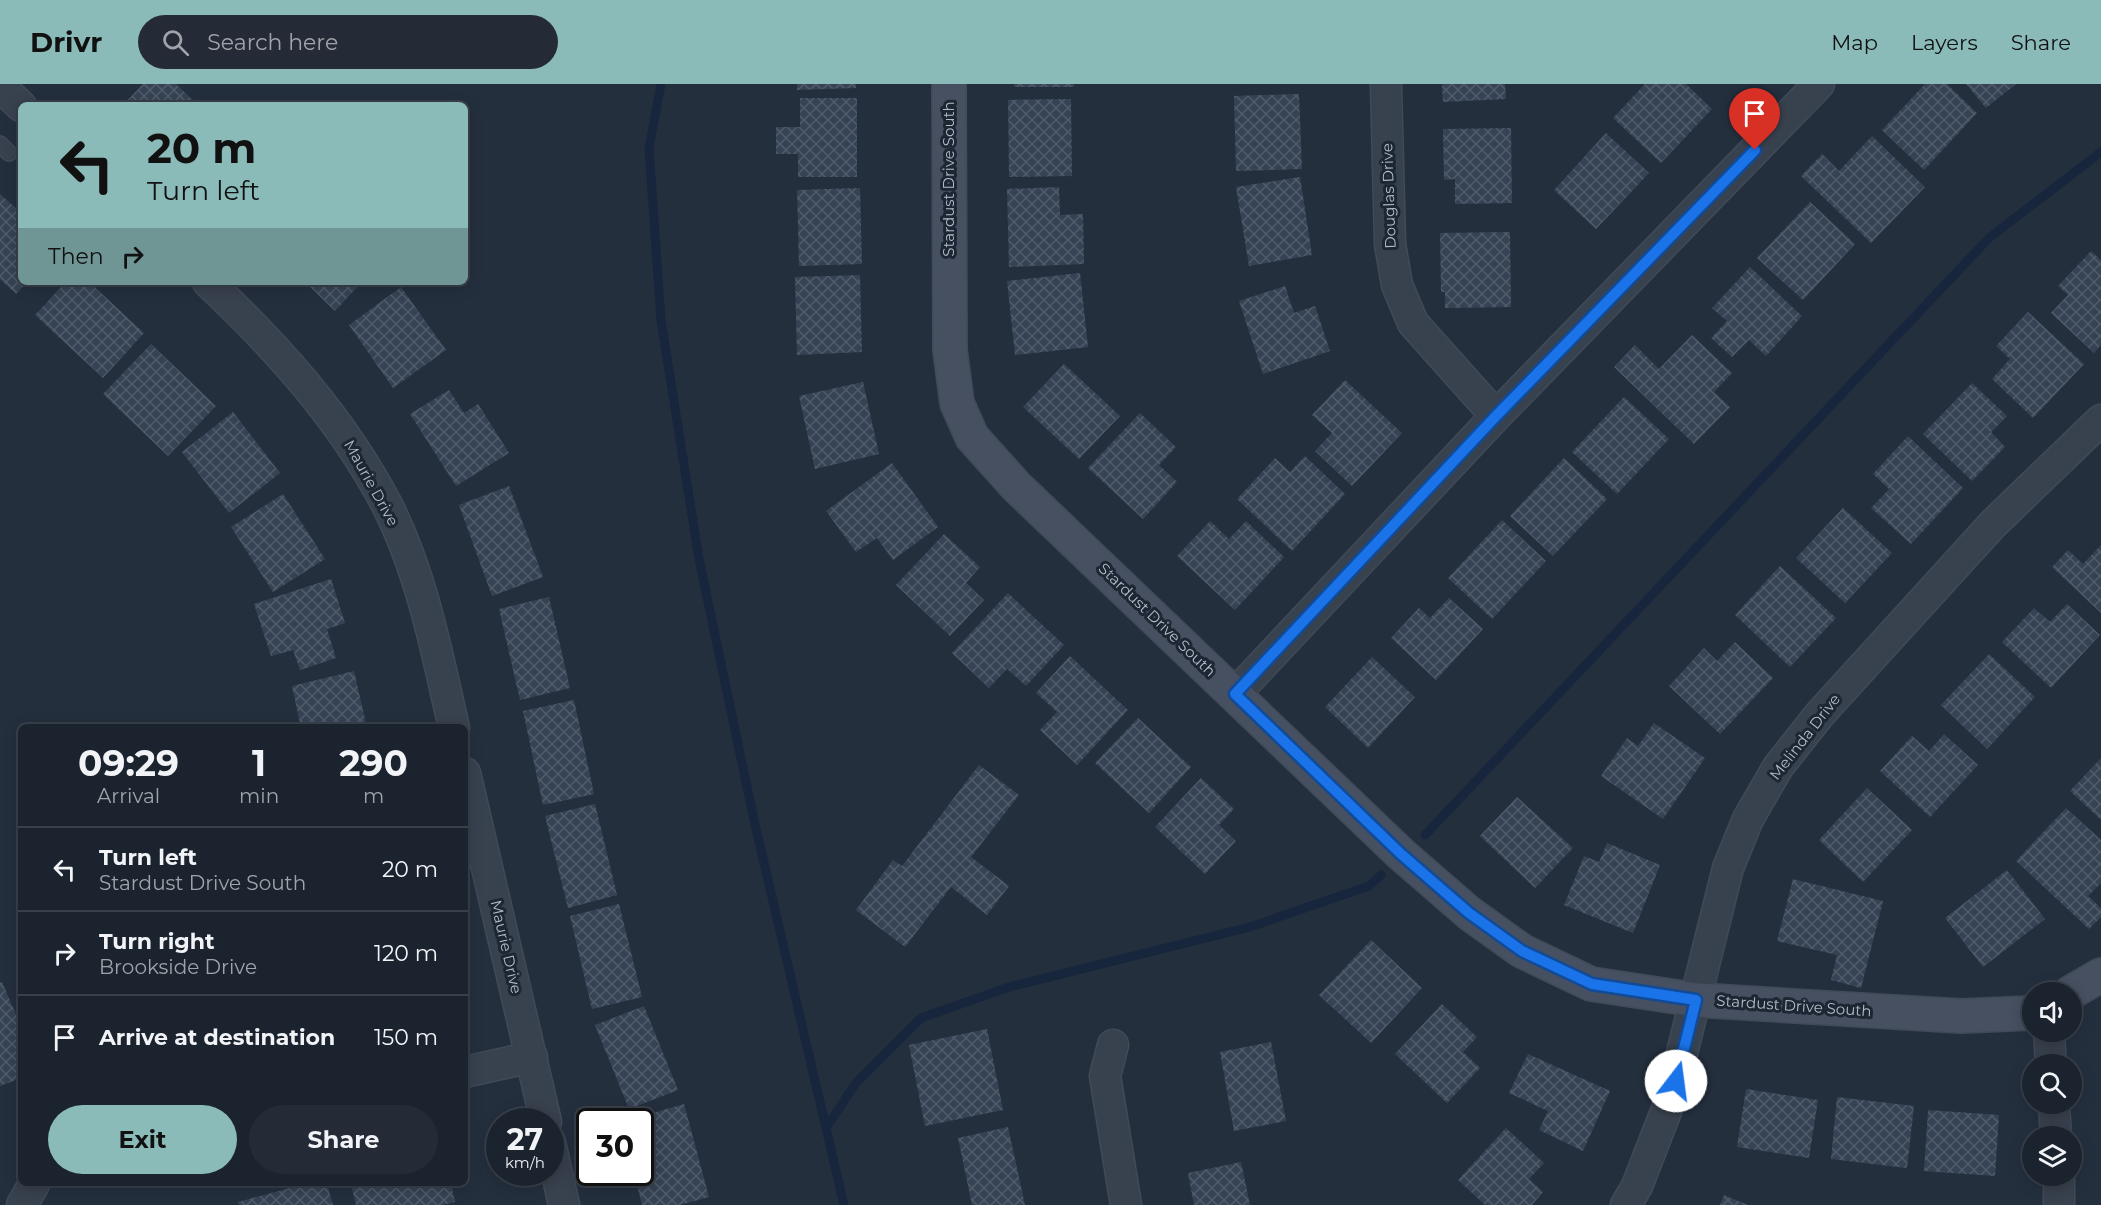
<!DOCTYPE html>
<html lang="en">
<head>
<meta charset="utf-8">
<style>
  :root { --surface:#1b232e; --page:#242b36; --text:#f1f3f6; --muted:#a0a4aa; --line:#39404a; --accent:#8bbbb9 }
  body { margin:0; font-family:Montserrat,sans-serif; background:var(--page); color:var(--text); height:100vh; display:flex; flex-direction:column; font-size:22px; white-space:nowrap }
  * { box-sizing:border-box; margin:0 }
  p { font-size:20px; color:var(--muted) }
  .icon { flex:none; width:33px; height:33px; fill:none; stroke:currentColor; stroke-width:2; stroke-linecap:round; stroke-linejoin:round }
  .map { position:relative; flex:1; overflow:hidden }
  .drawer { position:absolute; left:18px; top:640px; width:450px; height:462px; display:flex; flex-direction:column; background:var(--surface); border-radius:9px; box-shadow:0 3px 15px #0003,0 0 0 2px var(--line) }
  .drawer>* { flex:none }
  .top-card { position:absolute; left:18px; top:18px; width:450px; height:183px; border-radius:9px; box-shadow:0 3px 15px #0003,0 0 0 2px var(--line); background:#8bbbb9; color:#111; overflow:hidden }
  .tools { position:absolute; left:2022px; top:898px; display:grid; gap:12px }
  .tools a { display:grid; place-items:center; width:60px; height:60px; border-radius:50%; background:var(--surface); box-shadow:0 3px 15px #0003,0 0 0 2px var(--line); font-size:30px }
  .speed { position:absolute; left:486px; top:1024px; display:flex; gap:12px; font-size:30px; font-weight:700; text-align:center }
  .speed>* { display:grid; place-content:center; width:78px; height:78px; border-radius:50%; background:var(--surface); box-shadow:0 3px 15px #0003,0 0 0 2px var(--line); line-height:1 }
  .speed small { font-size:15px; font-weight:400 }
  .speed .limit { border:3px solid #111; border-radius:9px; background:#fff; color:#111 }
  .pin { position:absolute; display:grid; place-items:center; width:51px; height:51px; color:#fff; margin:-62px -26px; border-radius:50% 50% 50% 0; rotate:-45deg; box-shadow:0 0 6px #0007 }
  .pin .icon { rotate:45deg }
  .me { position:absolute; width:66px; margin:-33px; rotate:15deg; stroke-linejoin:round; filter:drop-shadow(0 0 4px #0008) }
  .turn { display:flex; align-items:center; gap:21px; height:126px; padding:0 30px; font-size:27px }
  .turn .icon { width:78px; height:78px; stroke-width:2.5 }
  .turn b { display:block; font-size:42px; line-height:51px }
  .then { display:flex; align-items:center; height:57px; padding:0 30px; background:#0003; gap:12px; font-size:22px }
  .eta { display:flex; justify-content:space-evenly; align-items:center; height:102px; text-align:center }
  .eta b { font-size:36px; font-weight:700; line-height:42px }
  .cta { display:flex; gap:12px; margin-top:auto; padding:12px 30px }
  .cta a { flex:1; height:69px; border-radius:36px; background:var(--accent); color:#111; font-size:24px; font-weight:700; line-height:69px; text-align:center }
  .cta a+a { background:var(--page); color:var(--text) }
  ul { padding:0; list-style:none }
  li { display:flex; align-items:center; gap:18px; height:84px; padding:0 30px; border-top:2px solid var(--line) }
  li div { flex:1 }
  li b { display:block; font-size:22px }
  li em { font-style:normal }
  header { display:flex; align-items:center; gap:36px; box-sizing:border-box; height:84px; padding:0 30px; background:var(--accent); color:#111 }
  header strong { font-size:28px }
  nav { display:flex; gap:33px; margin-inline-start:auto; font-size:21px }
  .search { width:420px; height:54px; background:var(--page); display:flex; align-items:center; gap:15px; box-sizing:border-box; padding:0 21px; border-radius:33px; color:var(--muted); font-size:22px }
  .map>svg:first-child { display:block }
  .lines { fill:none; stroke-linecap:round; stroke-linejoin:round }
  .stream { stroke:#17263c; stroke-width:9 }
  .building { fill:url(#building-cross-hatch) }
  .lane-casing { stroke:#414a57; stroke-width:18 }
  .street-casing { stroke:#414a57; stroke-width:33 }
  .secondary-casing { stroke:#414a57; stroke-width:36 }
  .lane { stroke:#38414e; stroke-width:15 }
  .street { stroke:#38414e; stroke-width:30 }
  .secondary { stroke:#465061; stroke-width:33 }
  .route-casing { stroke:#114b97; stroke-width:15 }
  .route { stroke:#1a73e8; stroke-width:10 }
  .labels { text-anchor:middle; stroke-width:6; stroke-linejoin:round; paint-order:stroke }
  .street-label { font-size:15px; fill:#b4bcc9; stroke:#1d2633 }
</style>
</head>
<body>
<header>
<strong>Drivr</strong>
<div class="search"><svg class="icon" aria-label="search" viewBox="0 0 24 24"><circle cx="10" cy="10" r="6"/><path d="M15 15l6 6"/></svg>Search here</div>
<nav><a>Map</a><a>Layers</a><a>Share</a></nav>
</header>
<div class="map">
<svg width="2101" height="1121" viewBox="0 0 2101 1121">
  <defs>
    <pattern id="building-cross-hatch" width="8" height="8" patternUnits="userSpaceOnUse" patternTransform="scale(1.5)"><rect width="8" height="8" fill="#364354"/><path d="M0 0l8 8M0 8l8-8" fill="none" stroke="#515c6b"/></pattern>
  </defs>
  <rect width="100%" height="100%" fill="#242f3e"/>
  <g class="lines">
    <!-- stream -->
    <path class="stream" d="M661,0L649,64L661,236L699,475L754,736L844,1121
      M1425,751L1989,154L2101,68
      M826,1044L856,999L921,934L1009,903L1250,843L1369,802L1381,791"/>
  </g>
  <!-- building -->
  <path class="building" d="M143,0H176L198,21H123Z
    M797,0H856V4L797,6Z
    M1014,0H1074V3H1014Z
    M1442,0H1505L1506,15L1443,18Z
    M1645,0H1686L1712,25L1661,79L1613,34Z
    M1925,0H1947L1977,29L1924,86L1882,46Z
    M1966,0H2016L1986,24Z
    M1299,10L1302,85L1236,87L1234,12Z
    M800,14H857V93H798V70H776V43H800Z
    M1071,15L1072,92L1009,93L1008,16Z
    M1511,44L1512,119L1455,120V95L1444,96L1443,45Z
    M1606,49L1649,89L1596,145L1554,106Z
    M1872,52L1925,103L1871,159L1801,92L1822,70L1839,87Z
    M1300,93L1312,171L1249,182L1236,103Z
    M1059,103L1060,131L1083,130L1084,180L1009,183L1007,105Z
    M860,104L862,180L799,182L797,106Z
    M0,110L21,129V198H27L16,210L0,195Z
    M1810,118L1855,160L1803,216L1757,174Z
    M1510,148L1511,223L1445,224V208H1441L1440,149Z
    M2091,167L2101,176V261L2094,269L2051,229L2068,211L2058,202Z
    M1750,183L1802,232L1766,272L1749,256L1732,273L1711,254L1727,237L1712,224Z
    M1080,189L1088,263L1015,271L1007,197Z
    M860,191L862,268L797,271L795,193Z
    M66,198H89L144,249L103,294L35,231Z
    M305,198H362L335,227Z
    M1285,202L1294,229L1315,222L1330,267L1263,290L1239,217Z
    M401,203L446,266L393,304L349,241Z
    M2028,228L2084,280L2033,334L1992,295L2010,275L1996,262Z
    M1692,251L1732,289L1714,308L1730,323L1694,360L1614,283L1635,261L1659,285Z
    M151,260L216,322L168,372L103,310Z
    M1064,280L1120,332L1079,375L1023,323Z
    M1345,296L1402,349L1352,402L1315,367L1332,349L1312,331Z
    M863,298L879,370L815,385L799,312Z
    M1972,299L2007,332L1991,348L2005,363L1972,397L1923,350Z
    M449,306L464,329L478,320L509,369L456,402L410,330Z
    M1624,313L1669,355L1617,410L1572,368Z
    M233,328L280,389L229,429L182,368Z
    M1140,329L1176,363L1159,381L1177,398L1143,435L1088,384Z
    M1908,352L1963,404L1911,460L1871,424L1889,405L1873,390Z
    M1305,372L1345,410L1292,467L1237,415L1275,374L1290,388Z
    M1564,374L1607,415L1553,472L1510,432Z
    M892,379L938,443L893,476L877,454L856,468L826,427Z
    M509,402L543,493L492,512L459,421Z
    M283,410L325,475L273,508L231,443Z
    M1843,424L1892,469L1845,519L1796,474Z
    M1502,436L1546,477L1492,535L1448,494Z
    M1210,437L1229,455L1246,437L1284,473L1235,526L1177,472Z
    M944,450L980,483L966,499L984,516L950,552L896,501Z
    M2101,461V529L2052,483L2068,466L2083,480Z
    M1780,482L1836,534L1790,583L1735,531Z
    M331,495L345,539L327,545L336,574L300,586L293,566L271,572L254,520Z
    M1008,509L1064,561L1026,602L1007,585L989,604L952,569Z
    M549,513L570,604L520,616L499,525Z
    M1449,514L1483,545L1436,596L1391,554L1419,524L1430,534Z
    M2067,520L2100,551L2051,604L2002,558L2034,524L2050,538Z
    M1735,558L1773,594L1720,650L1669,602L1704,564L1717,577Z
    M1989,570L2035,613L1987,665L1941,621Z
    M1070,572L1128,626L1077,681L1040,646L1057,628L1036,609Z
    M1372,573L1415,613L1368,664L1325,623Z
    M354,587L367,644H301L292,602Z
    M574,616L594,710L543,721L523,627Z
    M1138,634L1191,683L1149,729L1095,679Z
    M1654,639L1705,674L1663,735L1601,692L1627,654L1638,662Z
    M1944,650L1978,681L1930,733L1880,687L1912,652L1929,667Z
    M2101,674V736L2070,707Z
    M979,681L1019,711L971,773L1009,802L987,831L951,803L905,863L856,826L893,776L902,782Z
    M1201,694L1234,725L1219,741L1236,757L1205,790L1155,743Z
    M1867,704L1912,746L1863,798L1819,756Z
    M1517,713L1573,764L1535,804L1480,752Z
    M595,720L617,811L568,824L545,732Z
    M2066,724L2101,756V799L2088,812L2101,824V833L2089,845L2016,777Z
    M1607,759L1660,781L1633,849L1564,821L1584,772L1599,778Z
    M2007,786L2045,835L1983,883L1945,834Z
    M1793,795L1883,817L1861,904L1831,896L1837,871L1777,857Z
    M619,820L642,913L592,925L570,832Z
    M1371,856L1422,904L1371,959L1319,911Z
    M2,898L21,942V994L0,1002V899Z
    M1442,920L1477,953L1463,968L1480,984L1447,1019L1395,970Z
    M644,922L678,1006L629,1025L595,941Z
    M987,945L1003,1026L925,1042L909,961Z
    M1271,958L1286,1037L1234,1047L1220,968Z
    M1528,970L1610,1007L1583,1067L1539,1046L1548,1027L1509,1009Z
    M1746,1005L1818,1016L1809,1074L1737,1063Z
    M1837,1013L1914,1022L1907,1084L1831,1075Z
    M684,1020L709,1113L680,1121H642L634,1089H640V1038L625,1037Z
    M1928,1026L1999,1031L1995,1092L1924,1087Z
    M1008,1043L1025,1121H972L958,1054Z
    M1506,1044L1544,1079L1529,1095L1543,1108L1532,1121H1485L1458,1096Z
    M1241,1078L1250,1121H1194L1188,1089Z
    M304,1100H327L333,1121H239L238,1118Z
    M351,1100H451L455,1118L442,1121H356Z
    M1724,1111L1748,1121H1720Z"/>
  <g class="lines">
    <!-- lane casing -->
    <g class="lane-casing">
      <path id="lane" d="M0,60L9,69"/>
    </g>
    <!-- street casing -->
    <g class="street-casing">
      <path id="street" d="M1386,0L1390,160L1397,201L1413,239L1496,332
        M0,2L21,22
        M208,198C278,264 342,335 387,421C422,490 437,569 454,644
        M1235,610L1496,332L1819,0
        M465,689L546,1038
        M2049,948L2051,981
        M1113,961L1105,992L1126,1121
        M465,988L532,973
        M2054,1020L2056,1053
        M550,1058L564,1121
        M2059,1092V1121
        M22,1121L34,1100
        M1626,1121L1637,1102L1670,1017L1728,784L1748,735L1778,683L1820,630L1993,440L2101,336"/>
    </g>
    <!-- secondary casing -->
    <g class="secondary-casing">
      <path id="secondary" d="M949,0L950,266L957,319L972,353L1016,402L1401,770L1469,829L1522,867L1591,900L1697,916L1961,932L2032,929
        M2070,909L2101,891"/>
    </g>
    <!-- lane -->
    <use href="#lane" class="lane"/>
    <!-- street -->
    <use href="#street" class="street"/>
    <!-- secondary -->
    <use href="#secondary" class="secondary"/>
  </g>
  <g class="lines">
    <!-- route casing -->
    <g class="route-casing">
      <path id="route" d="M1676,997L1696,916L1592,900L1522,867L1469,829L1401,770L1235,610L1496,332L1755,66"/>
    </g>
    <!-- route -->
    <use href="#route" class="route"/>
  </g>
  <g class="labels">
    <!-- street labels -->
    <g class="street-label">
      <text transform="translate(949 95) rotate(-90)" y="5">Stardust Drive South</text>
      <text transform="translate(1389 112) rotate(-92)" y="5">Douglas Drive</text>
      <text transform="translate(371 399) rotate(61)" y="5">Maurie Drive</text>
      <text transform="translate(1157 536) rotate(44)" y="5">Stardust Drive South</text>
      <text transform="translate(1805 653) rotate(-52)" y="5">Melinda Drive</text>
      <text transform="translate(506 863) rotate(77)" y="5">Maurie Drive</text>
      <text transform="translate(1794 922) rotate(4)" y="5">Stardust Drive South</text>
    </g>
  </g>
</svg>
<div class="tools">
<a><svg class="icon" aria-label="sound" viewBox="0 0 24 24"><path d="M4 9h4l5-4v14l-5-4H4zM17 9q2 3 0 6"/></svg></a>
<a><svg class="icon" aria-label="search" viewBox="0 0 24 24"><circle cx="10" cy="10" r="6"/><path d="M15 15l6 6"/></svg></a>
<a><svg class="icon" aria-label="layers" viewBox="0 0 24 24"><path d="M12 4l9 5-9 5-9-5zM3 14l9 5 9-5"/></svg></a>
</div>
<div class="speed"><div>27<small>km/h</small></div><div class="limit">30</div></div>
<div class="pin" style="left:1755px;top:66px;background:#d93025"><svg class="icon" aria-label="arrive" viewBox="0 0 24 24"><path d="M6 21V4h12l-3 4 3 4H6"/></svg></div>
<svg class="me" style="left:1676px;top:997px" viewBox="-20 -20 40 40"><circle r="19" fill="#fff"/><path d="M0-13L10 11 0 6-10 11z" fill="#1a73e8"/></svg>
<div class="top-card">
<div class="turn"><svg class="icon" aria-label="left" viewBox="0 0 24 24"><path d="M17 20v-9H6M10 6l-5 5 5 5"/></svg><div><b>20 m</b>Turn left</div></div>
<div class="then">Then<svg class="icon" aria-label="right" viewBox="0 0 24 24"><path d="M7 20v-9h11M14 6l5 5-5 5"/></svg></div>
</div>
<section class="drawer">
<div class="eta">
<div><b>09:29</b><p>Arrival</p></div>
<div><b>1</b><p>min</p></div>
<div><b>290</b><p>m</p></div>
</div>
<ul>
<li><svg class="icon" aria-label="left" viewBox="0 0 24 24"><path d="M17 20v-9H6M10 6l-5 5 5 5"/></svg><div><b>Turn left</b><p>Stardust Drive South</p></div><em>20 m</em></li>
<li><svg class="icon" aria-label="right" viewBox="0 0 24 24"><path d="M7 20v-9h11M14 6l5 5-5 5"/></svg><div><b>Turn right</b><p>Brookside Drive</p></div><em>120 m</em></li>
<li><svg class="icon" aria-label="arrive" viewBox="0 0 24 24"><path d="M6 21V4h12l-3 4 3 4H6"/></svg><div><b>Arrive at destination</b></div><em>150 m</em></li>
</ul>
<div class="cta"><a>Exit</a><a>Share</a></div>
</section>
</div>
</body>
</html>
